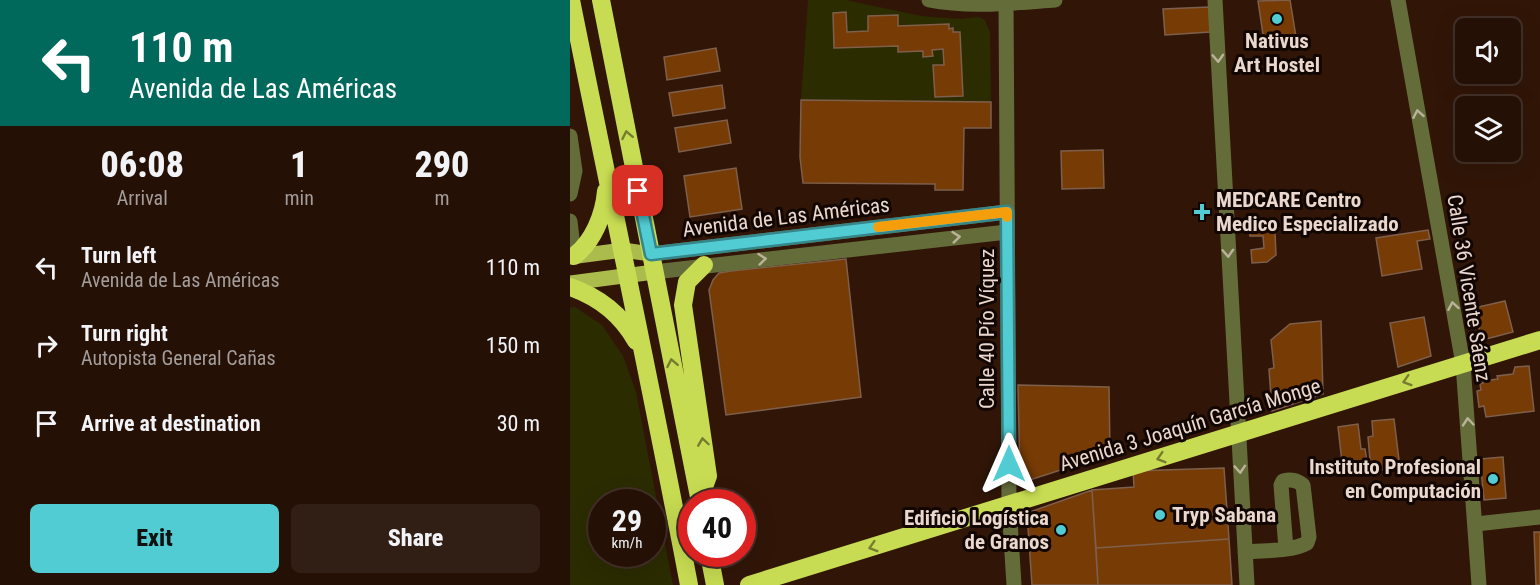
<!DOCTYPE html>
<html lang="en">
<head>
<meta charset="utf-8">
<style>
  :root { --surface:#251006; --page:#311e14; --text:#f1f3f6; --muted:#a39d9b; --line:#423028; --accent:#51ccd3 }
  body { margin:0; font-family:"Roboto Condensed",sans-serif; background:var(--page); color:var(--text); height:100vh; display:flex; flex-direction:column; font-size:22px; white-space:nowrap }
  * { box-sizing:border-box; margin:0 }
  p { font-size:20px; color:var(--muted) }
  .icon { flex:none; width:33px; height:33px; fill:none; stroke:currentColor; stroke-width:2; stroke-linecap:round; stroke-linejoin:round }
  .map { position:relative; flex:1; overflow:hidden }
  .details { display:flex; flex-direction:column; background:var(--surface); width:570px }
  .details>* { flex:none }
  .guide { background:#00695c; color:#fff; overflow:hidden }
  .controls { position:absolute; left:885px; top:18px; display:grid; gap:12px }
  .controls a { display:grid; place-items:center; width:66px; height:66px; border-radius:9px; background:var(--surface); box-shadow:0 6px 24px #0002,0 0 0 2px var(--line); font-size:30px }
  .speed { position:absolute; left:18px; top:489px; display:flex; gap:12px; font-size:30px; font-weight:700; text-align:center }
  .speed>* { display:grid; place-content:center; width:78px; height:78px; border-radius:50%; background:var(--surface); box-shadow:0 6px 24px #0002,0 0 0 2px var(--line); line-height:1 }
  .speed small { font-size:15px; font-weight:400 }
  .speed .limit { border:9px solid #d22; background:#fff; color:#111 }
  .pin { position:absolute; display:grid; place-items:center; width:51px; height:51px; color:#fff; margin:-26px; border-radius:12px; box-shadow:0 3px 9px #0006 }
  .me { position:absolute; width:66px; margin:-33px; rotate:0deg; stroke-linejoin:round; filter:drop-shadow(0 0 4px #0008) }
  .turn { display:flex; align-items:center; gap:21px; height:126px; padding:0 30px; font-size:27px }
  .turn .icon { width:78px; height:78px; stroke-width:2.5 }
  .turn b { display:block; font-size:42px; line-height:51px }
  .eta { display:flex; justify-content:space-evenly; align-items:center; height:102px; text-align:center }
  .eta b { font-size:36px; font-weight:800; line-height:42px }
  .button { display:flex; gap:12px; margin-top:auto; padding:12px 30px }
  .button a { flex:1; height:69px; border-radius:9px; background:var(--accent); color:#111; font-size:24px; font-weight:800; line-height:69px; text-align:center }
  .button a+a { background:var(--page); color:var(--text) }
  ul { padding:0; list-style:none }
  li { display:flex; align-items:center; gap:18px; height:78px; padding:0 30px }
  li div { flex:1 }
  li b { display:block; font-size:22px }
  li em { font-style:normal }
  main { display:flex; flex:1; min-height:0 }
  .map>svg:first-child { display:block }
  .green { fill:#2b2c00; fill-rule:evenodd }
  .building { fill:#773b05; stroke:#7e5f4b; stroke-width:1.5 }
  .lines { fill:none; stroke-linecap:round; stroke-linejoin:round }
  .minor { stroke:#646d3a; stroke-width:15 }
  .major { stroke:#abbc4d; stroke-width:15 }
  .highway { stroke:#c7dc52; stroke-width:18 }
  .oneway { stroke:#bbb29a }
  .oneway2 { stroke:#757c2e }
  .route-casing { stroke:#358589; stroke-width:15 }
  .route { stroke:#51ccd3; stroke-width:10 }
  .slow { stroke:#f59e0b; stroke-width:10 }
  .poi-dot { fill:#51ccd3; stroke:#110602; stroke-width:2 }
  .labels { text-anchor:middle; stroke-width:6; stroke-linejoin:round; paint-order:stroke }
  .poi-label { font-size:21px; font-weight:bold; fill:#ead7ce; stroke:#110602; text-anchor:start }
  .street-label { font-size:21px; fill:#ead7ce; stroke:#110602 }
</style>
</head>
<body>
<main>
<section class="details">
<div class="guide">
<div class="turn"><svg class="icon" aria-label="left" viewBox="0 0 24 24"><path d="M17 20v-9H6M10 6l-5 5 5 5"/></svg><div><b>110 m</b>Avenida de Las Américas</div></div>
</div>
<div class="eta">
<div><b>06:08</b><p>Arrival</p></div>
<div><b>1</b><p>min</p></div>
<div><b>290</b><p>m</p></div>
</div>
<ul>
<li><svg class="icon" aria-label="left" viewBox="0 0 24 24"><path d="M17 20v-9H6M10 6l-5 5 5 5"/></svg><div><b>Turn left</b><p>Avenida de Las Américas</p></div><em>110 m</em></li>
<li><svg class="icon" aria-label="right" viewBox="0 0 24 24"><path d="M7 20v-9h11M14 6l5 5-5 5"/></svg><div><b>Turn right</b><p>Autopista General Cañas</p></div><em>150 m</em></li>
<li><svg class="icon" aria-label="arrive" viewBox="0 0 24 24"><path d="M6 21V4h12l-3 4 3 4H6"/></svg><div><b>Arrive at destination</b></div><em>30 m</em></li>
</ul>
<div class="button"><a>Exit</a><a>Share</a></div>
</section>
<div class="map">
<svg width="970" height="585" viewBox="0 0 970 585">
  <rect width="100%" height="100%" fill="#311608"/>
  <!-- green -->
  <path class="green" d="M238,0H276L351,16L390,19L409,17L415,20L420,32L421,102L231,100ZM276,12L277,32L298,31V16L328,15V26L383,29L392,96L365,97L363,65H374L373,49L362,50V56L354,57L353,51L328,46L264,48L263,13Z
    M5,307L32,325L53,356L66,392L103,585H0V308ZM32,502H82V554H32Z"/>
  <!-- building -->
  <path class="building" d="M720,0L726,37L694,41L688,1Z
    M639,7L640,32L595,35L593,9Z
    M276,12L277,32L298,31V16L328,15V26L379,24V29L383,28V32H390L393,96L365,97L363,65H374L373,49L362,50L363,56L353,57V51L328,52V46L264,48L263,13Z
    M146,48L150,71L97,80L94,57Z
    M152,85L155,108L103,116L99,93Z
    M231,100L421,102V128H394L393,190H365V184L233,183L230,157Z
    M157,120L161,143L109,152L105,128Z
    M533,150L534,188L492,189L491,151Z
    M166,168L172,209L120,217L114,176Z
    M698,226L705,233L706,255L697,262L682,263L681,250L694,248L693,236H680L679,227Z
    M858,230L860,239L847,241L852,269L812,276L806,238Z
    M276,259L291,397L156,415L139,290L143,280L149,273L161,271Z
    M935,301L943,332L912,340L904,308Z
    M854,317L861,356L828,367L820,323Z
    M751,321L753,394L702,411L699,369L704,368L701,340L720,324Z
    M959,366L964,411L916,417L914,406L909,407L907,391L911,390L910,384L913,383L912,381L928,379L927,376L943,374L945,367Z
    M448,385L539,387L540,454L457,481L450,476Z
    M824,419L830,468L801,471L798,437L803,436L802,421Z
    M788,424L791,449H795L798,468L773,471L768,427Z
    M933,457L936,498L914,500L910,459Z
    M654,468L659,539L526,548L522,490L564,487L563,471Z
    M522,490L528,585H462L457,513Z
    M964,532H970V585H966Z
    M659,539L662,585H528L526,548Z"/>
  <g class="lines">
    <!-- minor -->
    <path class="minor" d="M359,0C400,8 443,3 485,0
      M436,0L439,505L444,585
      M645,0L677,585
      M828,0L893,364L909,585
      M0,136L5,171L0,194
      M0,221L4,256
      M81,254L437,212
      M84,272L437,232
      M906,524L970,517
      M675,552C695,550 720,552 737,543L739,537L733,485C726,480 721,479 713,481L711,485L716,549"/>
    <!-- major -->
    <path class="major" d="M0,257L53,250L81,254
      M0,283L84,272"/>
    <!-- highway -->
    <path class="highway" d="M1,0C40,195 82,389 119,585
      M31,0L130,502
      M4,256C23,242 34,215 36,191
      M0,287C29,297 51,314 66,341
      M130,498L138,476L113,305L117,282L134,265
      M139,554L145,585
      M179,585L970,340"/>
  </g>
  <!-- one-way arrows -->
  <defs><path id="oneway-chevron" d="M-2-3.5L2.5 0L-2 3.5" fill="none" stroke-width="1.6" stroke-linecap="round" stroke-linejoin="round" transform="scale(1.5)"/></defs>
  <g class="oneway">
    <use href="#oneway-chevron" transform="translate(648 58) rotate(87)"/>
    <use href="#oneway-chevron" transform="translate(848 114) rotate(-100)"/>
    <use href="#oneway-chevron" transform="translate(386 237) rotate(-6)"/>
    <use href="#oneway-chevron" transform="translate(658 253) rotate(87)"/>
    <use href="#oneway-chevron" transform="translate(192 259) rotate(-6)"/>
    <use href="#oneway-chevron" transform="translate(883 306) rotate(-100)"/>
    <use href="#oneway-chevron" transform="translate(898 422) rotate(-95)"/>
    <use href="#oneway-chevron" transform="translate(670 469) rotate(86)"/>
  </g>
  <g class="oneway2">
    <use href="#oneway-chevron" transform="translate(57 135) rotate(-101)"/>
    <use href="#oneway-chevron" transform="translate(102 363) rotate(-101)"/>
    <use href="#oneway-chevron" transform="translate(837 381) rotate(163)"/>
    <use href="#oneway-chevron" transform="translate(133 442) rotate(-98)"/>
    <use href="#oneway-chevron" transform="translate(591 458) rotate(163)"/>
    <use href="#oneway-chevron" transform="translate(303 547) rotate(163)"/>
  </g>
  <g class="lines">
    <!-- route casing -->
    <g class="route-casing">
      <path id="route" d="M68,191L81,254L437,212L439,464"/>
    </g>
    <!-- route -->
    <use href="#route" class="route"/>
    <!-- slow -->
    <path class="slow" d="M308,227L437,212V217"/>
  </g>
  <!-- markers -->
  <g class="poi-dot">
    <circle cx="707" cy="19" r="6"/>
    <path d="M629 203h6v6h6v6h-6v6h-6v-6h-6v-6h6z"/>
    <circle cx="923" cy="479" r="6"/>
    <circle cx="590" cy="515" r="6"/>
    <circle cx="491" cy="530" r="6"/>
  </g>
  <g class="labels">
    <!-- poi labels -->
    <g class="poi-label">
      <text x="707" y="48" text-anchor="middle">Nativus<tspan x="707" dy="24">Art Hostel</tspan></text>
      <text x="646" y="207">MEDCARE Centro<tspan x="646" dy="24">Medico Especializado</tspan></text>
      <text x="911" y="474" text-anchor="end">Instituto Profesional<tspan x="911" dy="24">en Computación</tspan></text>
      <text x="602" y="522">Tryp Sabana</text>
      <text x="479" y="525" text-anchor="end">Edificio Logística<tspan x="479" dy="24">de Granos</tspan></text>
    </g>
    <!-- street labels -->
    <g class="street-label">
      <text transform="translate(216 217) rotate(-7)" y="7">Avenida de Las Américas</text>
      <text transform="translate(899 288) rotate(81)" y="7">Calle 36 Vicente Sáenz</text>
      <text transform="translate(417 329) rotate(-90)" y="7">Calle 40 Pío Víquez</text>
      <text transform="translate(620 425) rotate(-17)" y="7">Avenida 3 Joaquín García Monge</text>
    </g>
  </g>
</svg>
<div class="controls">
<a><svg class="icon" aria-label="sound" viewBox="0 0 24 24"><path d="M4 9h4l5-4v14l-5-4H4zM17 9q2 3 0 6"/></svg></a>
<a><svg class="icon" aria-label="layers" viewBox="0 0 24 24"><path d="M12 4l9 5-9 5-9-5zM3 14l9 5 9-5"/></svg></a>
</div>
<div class="speed"><div>29<small>km/h</small></div><div class="limit">40</div></div>
<div class="pin" style="left:68px;top:191px;background:#d93025"><svg class="icon" aria-label="arrive" viewBox="0 0 24 24"><path d="M6 21V4h12l-3 4 3 4H6"/></svg></div>
<svg class="me" style="left:439px;top:464px" viewBox="-20 -20 40 40"><path d="M0-17L14 15 0 8-14 15z" fill="#51ccd3" stroke="#fff" stroke-width="4"/></svg>
</div>
</main>
</body>
</html>
